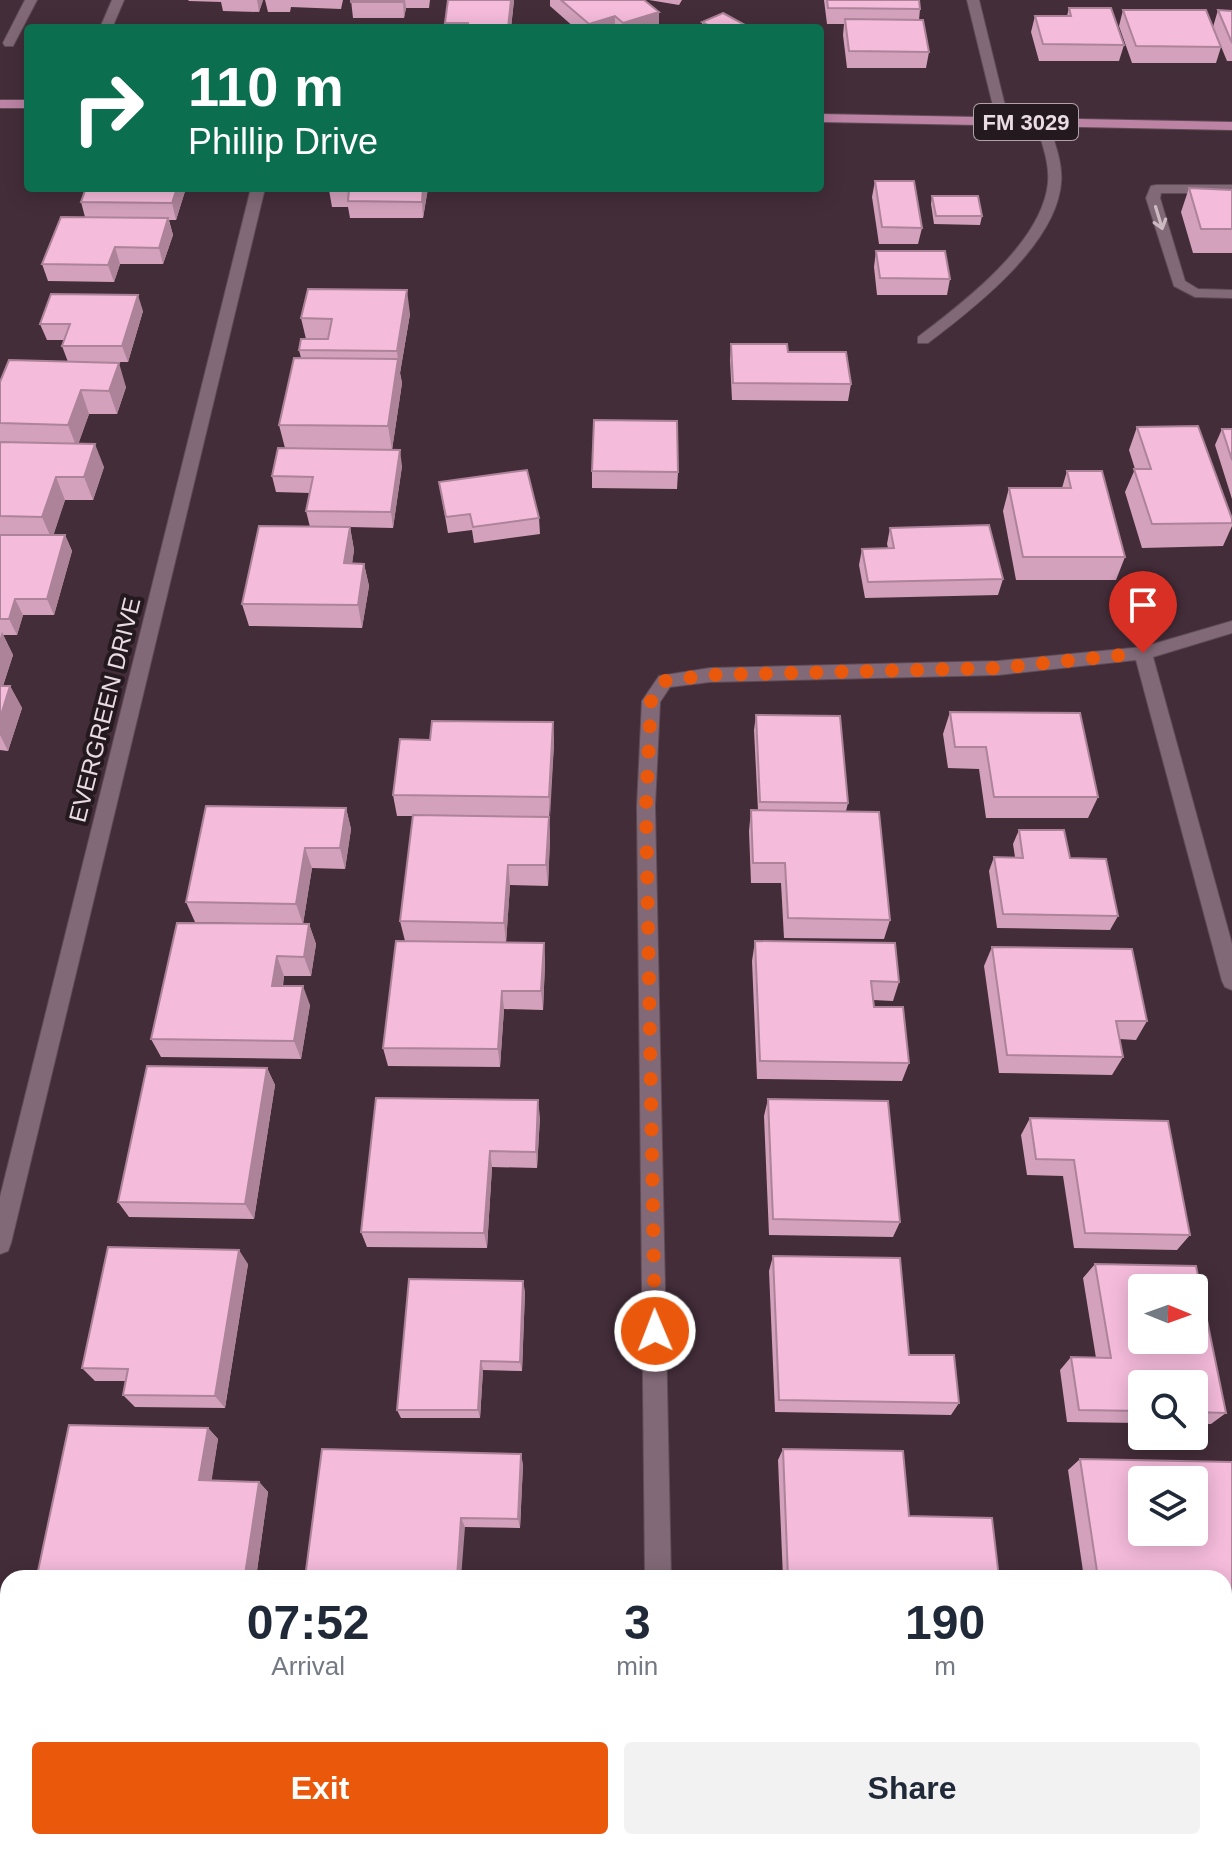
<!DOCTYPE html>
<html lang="en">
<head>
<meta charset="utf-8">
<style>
  :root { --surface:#fff; --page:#f2f2f3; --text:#1f2937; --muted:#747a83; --accent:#ea580c }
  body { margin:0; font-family:Arial,sans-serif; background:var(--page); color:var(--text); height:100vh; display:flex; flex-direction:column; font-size:30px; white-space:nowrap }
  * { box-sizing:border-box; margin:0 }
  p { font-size:26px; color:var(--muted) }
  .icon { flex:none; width:44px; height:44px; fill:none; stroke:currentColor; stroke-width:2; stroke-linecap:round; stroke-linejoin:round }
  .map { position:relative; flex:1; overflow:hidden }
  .drawer { position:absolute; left:0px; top:1570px; width:1232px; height:280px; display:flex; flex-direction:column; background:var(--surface); border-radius:24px 24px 0 0; box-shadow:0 4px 20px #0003 }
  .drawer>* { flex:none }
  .top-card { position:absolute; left:24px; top:24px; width:800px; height:168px; border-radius:8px; box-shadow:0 4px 20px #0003; background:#0b6e4f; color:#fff; overflow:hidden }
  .needle { width:52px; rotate:91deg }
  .buttons { position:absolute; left:1128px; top:1274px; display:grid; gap:16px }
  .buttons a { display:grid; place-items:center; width:80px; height:80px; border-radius:8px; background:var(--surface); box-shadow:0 4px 20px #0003; font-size:40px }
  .pin { position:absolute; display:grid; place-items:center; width:68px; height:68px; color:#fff; margin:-82px -34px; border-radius:50% 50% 50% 0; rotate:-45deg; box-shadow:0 0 8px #0007 }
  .pin .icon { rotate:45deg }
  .me { position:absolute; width:88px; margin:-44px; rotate:359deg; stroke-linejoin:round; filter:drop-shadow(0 0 6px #0008) }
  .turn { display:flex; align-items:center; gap:28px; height:168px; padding:0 32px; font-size:36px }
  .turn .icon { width:104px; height:104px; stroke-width:2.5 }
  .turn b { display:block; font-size:56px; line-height:68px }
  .eta { display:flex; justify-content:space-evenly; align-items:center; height:136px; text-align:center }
  .eta b { font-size:48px; font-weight:800; line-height:56px }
  .primary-button { display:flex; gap:16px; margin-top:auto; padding:16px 32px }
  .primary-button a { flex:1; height:92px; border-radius:8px; background:var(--accent); color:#fff; font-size:32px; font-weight:800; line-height:92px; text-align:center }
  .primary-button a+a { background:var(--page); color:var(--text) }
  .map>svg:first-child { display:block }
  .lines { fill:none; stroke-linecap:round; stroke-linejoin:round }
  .minor-casing { stroke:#5f4c57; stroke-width:2 }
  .major-casing { stroke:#5f4c57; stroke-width:2 }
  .minor { fill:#826977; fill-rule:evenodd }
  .major { fill:#bd83a5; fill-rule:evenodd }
  .wall { fill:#d3a1bc }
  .shaded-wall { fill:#ac8399 }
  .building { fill:#f5bbdb; stroke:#ac8399; stroke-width:2; fill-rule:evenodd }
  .oneway { stroke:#ccbac3 }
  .route { stroke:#ea580c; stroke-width:14; stroke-dasharray:0 25.2 }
  .labels { text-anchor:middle; stroke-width:8; stroke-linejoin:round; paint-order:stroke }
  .shield { fill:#23191e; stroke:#afa2a9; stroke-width:2 }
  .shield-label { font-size:22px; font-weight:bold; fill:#ebdce4 }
  .street-label { font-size:24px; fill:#ebdce4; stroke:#23191e }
</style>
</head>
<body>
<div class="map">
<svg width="1232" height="1850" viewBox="0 0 1232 1850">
  <rect width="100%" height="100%" fill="#432d39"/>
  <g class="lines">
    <!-- minor casing -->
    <g class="minor-casing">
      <path id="minor" d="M25,0H37L13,46H5L3,43Z
        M112,0H124L112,28H100Z
        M967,0H979L1009,122L1008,125L997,122Z
        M1042,118L1048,122C1054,142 1063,162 1061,183C1056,245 974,308 928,343H918V337C963,303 1042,243 1048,183C1050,162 1041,142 1036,122Z
        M1156,185H1232V193H1161L1160,198L1185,281L1198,289L1232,290V298L1195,297L1174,286L1146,198L1151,186Z
        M251,188H265L11,1243L8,1251L0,1254V1197Z
        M1232,621V633L1153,657L1232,944V990L1225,987L1222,981L1136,660L998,675L710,682L670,687L660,702L655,806L671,1578H645L637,806L642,701L659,676L710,668L998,661L1143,647Z
        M649,1842H677V1850H649Z"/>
    </g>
    <!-- major casing -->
    <g class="major-casing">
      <path id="major" d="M0,100H28V108H0Z
        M820,114L1232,122V130L820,122Z"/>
    </g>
    <!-- minor -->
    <use href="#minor" class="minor"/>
    <!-- major -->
    <use href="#major" class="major"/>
  </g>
  <!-- wall -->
  <path class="wall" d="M188,0H263L259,12L223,11L221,2L189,1Z
    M265,0H343L341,9L291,7L290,12H268Z
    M351,0H430L429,8H406L404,18H353Z
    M448,0H514L511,28H445V23Z
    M550,0H644L659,28H575L550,6Z
    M649,0H682L679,5Z
    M824,0H919L920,9L919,20L929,52L926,68H847L843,35L844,24H827Z
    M1069,8L1124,45L1119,61H1039L1031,32L1035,16H1067Z
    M1123,10L1221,47L1216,63H1132L1119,26Z
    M1218,10L1232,11V61H1227L1213,27Z
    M702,22L747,28H702Z
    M875,181L922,228L918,244H879L872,197Z
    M186,188L176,220H169L173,235L163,264H120L114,282L48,281L42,264L85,217L81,202Z
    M428,188L423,218H350L348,207H332L329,190Z
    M1189,188L1232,190V253H1193L1181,212Z
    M932,196L982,216L980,225L934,224L931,204Z
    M876,251L950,279L947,295H877L874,267Z
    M143,311L128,362H90L126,387L117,414H89L78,444L104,467L93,500H65L53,535H65L72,551L54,615H23L17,635H3L13,655L3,686H10L22,708L8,751L0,750V382L68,362L62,346L64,340H47L40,324Z
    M410,314L400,373L402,383L392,450L402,466L393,528L350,527L354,550L352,563L364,564L369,586L362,628L249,626L242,604L310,527L306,511L310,493L276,492L272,476L285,448L279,425L301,358L299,350L306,339L301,318Z
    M731,344L788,352L851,384L848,401L732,400L730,360Z
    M1137,427L1232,519V526L1223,546L1142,548L1125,492L1135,469L1129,450Z
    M1222,429H1232V499L1215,445Z
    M592,471L678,472L677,489L592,488Z
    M1067,471L1125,557L1116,580H1016L1003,511L1009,488H1062Z
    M439,482L539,518L540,534L474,543L472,530L448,533Z
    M890,528L1003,579L998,595L865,598L859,565L862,549L888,548L887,544Z
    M950,712L1098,797L1088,818H986L979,769L948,768L943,734Z
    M756,715L848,803L846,811L890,920L884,939L784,938L781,883H751L749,831L751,810H758L754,730Z
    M553,722L554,744L549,818L550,838L548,886L510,885L506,943H544L545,963L543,1010L504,1009L500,1067L388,1066L383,1048L405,941L400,921L413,816H397L393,795L430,740Z
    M346,808L351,829L345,869L312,868L303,924L195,922L186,902Z
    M1019,830L1118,916L1110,930L997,928L989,871L994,857H1015L1013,844Z
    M309,924L316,944L311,976H284L283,986L310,1005L301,1059L161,1057L151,1039Z
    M755,941L899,982L893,1001L873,1000L874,1007L909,1063L902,1081L757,1079L752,961Z
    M992,947L1147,1021L1136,1040L1119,1039L1123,1057L1112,1075L999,1073L984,966Z
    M267,1068L275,1085L254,1219L129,1217L118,1202Z
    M768,1099L900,1222L893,1237L769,1235L764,1116Z
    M540,1117L537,1168L492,1167L487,1248L367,1247L361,1232Z
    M1030,1118L1190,1235L1177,1250L1074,1248L1063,1176L1027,1175L1021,1135Z
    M773,1256L909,1355L959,1403L951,1415L775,1412L769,1271Z
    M248,1264L225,1408L135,1407L123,1395L125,1381H95L82,1368Z
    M1095,1264L1226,1413L1211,1424H1194V1384H1142V1423L1067,1422L1060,1370L1071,1357L1096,1358L1083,1278Z
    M525,1291L522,1371L483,1370L480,1418H401L397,1410Z
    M208,1428L218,1439L211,1481L259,1482L268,1492L256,1578H51L38,1571Z
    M783,1449L909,1516L999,1578H783L778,1460Z
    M1080,1459L1232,1462V1644H1224V1578H1084L1068,1470Z
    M523,1464L520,1528L465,1527L305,1578Z
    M808,1842H1032L1033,1850H809Z
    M1168,1842H1224L1232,1850H1170Z"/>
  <!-- shaded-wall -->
  <path class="shaded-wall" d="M257,0H263L259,12Z
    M403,0H405L406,8L404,18Z
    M511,0H514L511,28H508Z
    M659,12V28H623V23Z
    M615,16V28H589V24Z
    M177,188H186L176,220L172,203Z
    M423,188H428L423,218L422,202Z
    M168,218L173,235L163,264L159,248Z
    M115,247L120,264L114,282L108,265Z
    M407,290L410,314L400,373L402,383L392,450L388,426L398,361L397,351Z
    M138,295L143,311L128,362L122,346Z
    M119,363L126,387L117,414L109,391Z
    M81,390L89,414L77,448L68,425Z
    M95,444L104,467L93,500L84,477Z
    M400,450L402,466L393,528L391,512Z
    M56,477L65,500L52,540L42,517Z
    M350,527L354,550L349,586L344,563Z
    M65,535L72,551L54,615L47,599Z
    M364,564L369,586L362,628L358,605Z
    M15,599L23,615L17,635L9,619Z
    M2,632L13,655L0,694V638Z
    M10,686L22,708L8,751L0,735V718Z
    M553,722L554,744L550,818L549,797Z
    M346,808L351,829L345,869L340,848Z
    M549,817L550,838L548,886L546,865Z
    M305,848L312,868L303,924L296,904Z
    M508,865L510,885L506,943L504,923Z
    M309,924L316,944L311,976L304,957Z
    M544,943L545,963L543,1010L541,991Z
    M277,956L284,976L279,1005L272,986Z
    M303,986L310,1005L301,1059L294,1041Z
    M502,991L504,1009L500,1067L498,1049Z
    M267,1068L275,1085L254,1219L245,1204Z
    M538,1100L540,1117L537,1168L536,1152Z
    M490,1151L492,1167L487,1248L484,1233Z
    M239,1250L248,1264L225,1408L215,1396Z
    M523,1281L525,1291L522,1371L520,1362Z
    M481,1361L483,1370L480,1418L478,1410Z
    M208,1428L218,1439L210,1491L199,1480Z
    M521,1454L523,1464L520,1528L518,1519Z
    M259,1482L268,1492L256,1578H249L245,1575Z
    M461,1518L465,1527L461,1578H457Z
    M129,1842H143L142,1850H128Z
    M507,1842H510L509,1850H506Z"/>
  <!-- building -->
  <path class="building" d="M351,0H403L402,2H351Z
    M448,0H511L508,28H467L468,23H445Z
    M561,0H644L659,12L623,23L615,16L589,24Z
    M827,0H919L920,9L828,8Z
    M1069,8H1111L1124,45L1043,44L1035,16H1071Z
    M1123,10H1206L1221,47L1136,46Z
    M1218,10L1232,11V43Z
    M723,13L747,26L742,28H713L702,22Z
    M845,19L923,20L929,52L849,51Z
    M875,181H914L922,228L882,227Z
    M86,188H177L172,203L81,202Z
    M329,188H423L422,202L348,201L349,190H329Z
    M1189,188L1232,190V229H1201Z
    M932,196H978L982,216H936Z
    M61,217L168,218L159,248L115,247L108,265L42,264Z
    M876,251H945L950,279L880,278Z
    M308,289L407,290L397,351L299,350L301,339H328L332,319L301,318Z
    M51,294L138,295L122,346H62L70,324H40Z
    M731,344H787L788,352H846L851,384L733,383Z
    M294,358L398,359L388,426L279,425Z
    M9,360L119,363L109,391L81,390L68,425L0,423V382Z
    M594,420L677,421L678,472L592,471Z
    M1198,426L1232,519V523L1152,524L1134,469H1151L1137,427Z
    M1222,429H1232V460Z
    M0,442L95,444L84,477H56L42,517L0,516Z
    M278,448L400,450L391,512L306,511L313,477L272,476Z
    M527,470L539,518L473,527L470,514L446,517L439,482Z
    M1067,471H1102L1125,557H1023L1009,488H1071Z
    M989,525L1003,579L868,582L862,549L894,548L890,528Z
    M259,526L350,527L344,563L364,564L358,605L242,604Z
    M0,535H65L47,599H15L9,619H0Z
    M0,686H10L0,718Z
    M950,712L1080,713L1098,797H994L986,747H955Z
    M756,715L840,716L848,803L760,802Z
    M432,721L553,722L549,797L393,795L400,739L430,740Z
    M206,806L346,808L340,848H305L296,904L186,902Z
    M751,810L879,812L890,920L788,918L785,863H753Z
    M413,815L549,817L546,865H508L504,923L400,921Z
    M1019,830H1064L1070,858L1106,859L1118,916L1003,914L994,857L1023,858Z
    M177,923L309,924L304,957L277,956L272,986H303L294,1041L151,1039Z
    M396,941L544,943L541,991H502L498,1049L383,1048Z
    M755,941L895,943L899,982L871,981L874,1007H903L909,1063L760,1061Z
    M992,947L1132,949L1147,1021H1116L1123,1057L1007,1055Z
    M147,1066L267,1068L245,1204L118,1202Z
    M376,1098L538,1100L536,1152L490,1151L484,1233L361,1232Z
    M768,1099L888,1101L900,1222L773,1219Z
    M1030,1118L1168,1121L1190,1235L1085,1233L1074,1160L1036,1159Z
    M108,1247L239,1250L215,1396L123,1395L128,1369L82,1368Z
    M773,1256L900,1258L909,1355H954L959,1403L779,1400Z
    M1095,1264L1196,1266L1226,1413L1194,1412V1384H1142V1411L1079,1410L1071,1357L1111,1358ZM1142,1288H1194V1340H1142Z
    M409,1279L523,1281L520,1362L481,1361L478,1410H397Z
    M69,1425L208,1428L199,1480L259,1482L245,1575L38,1571Z
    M322,1449L521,1454L518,1519L461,1518L457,1578H305Z
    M783,1449L903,1451L909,1516L992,1518L999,1578H788Z
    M1080,1459L1232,1462V1637H1224V1578H1098ZM1142,1480H1194V1532H1142Z
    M1224,1697H1232V1850H1186L1185,1842H1224Z
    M8,1719V1842H129L128,1850H0V1756Z
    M357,1842H507L506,1850H356Z
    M814,1842H1032L1033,1850H815Z"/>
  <!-- one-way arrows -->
  <defs><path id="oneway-shaft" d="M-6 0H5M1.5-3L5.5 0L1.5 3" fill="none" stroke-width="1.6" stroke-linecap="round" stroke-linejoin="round" transform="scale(2)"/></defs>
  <use class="oneway" href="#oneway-shaft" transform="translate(1159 218) rotate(73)"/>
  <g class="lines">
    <!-- route -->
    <path class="route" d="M655,1331L646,806L651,701L665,681L710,675L998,668L1143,653"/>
  </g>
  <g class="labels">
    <!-- shield labels -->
    <rect class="shield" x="974" y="104" width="104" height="36" rx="6"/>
    <g class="shield-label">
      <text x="1026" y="130">FM 3029</text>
    </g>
    <!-- street labels -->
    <g class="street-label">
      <text transform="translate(105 710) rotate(-76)" y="8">EVERGREEN DRIVE</text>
    </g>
  </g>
</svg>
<div class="buttons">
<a><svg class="needle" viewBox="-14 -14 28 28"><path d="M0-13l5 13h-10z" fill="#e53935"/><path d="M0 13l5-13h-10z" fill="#747a83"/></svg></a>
<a><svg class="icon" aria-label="search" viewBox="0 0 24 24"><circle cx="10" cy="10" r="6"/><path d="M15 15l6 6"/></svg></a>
<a><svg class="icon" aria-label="layers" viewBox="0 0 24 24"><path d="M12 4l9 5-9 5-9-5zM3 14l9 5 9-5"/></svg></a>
</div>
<div class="pin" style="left:1143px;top:653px;background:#d93025"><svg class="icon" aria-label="arrive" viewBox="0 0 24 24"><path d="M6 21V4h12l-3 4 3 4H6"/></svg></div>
<svg class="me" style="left:655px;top:1331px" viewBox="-20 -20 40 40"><circle r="17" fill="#ea580c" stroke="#fff" stroke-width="3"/><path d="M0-11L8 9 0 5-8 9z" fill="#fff"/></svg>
<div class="top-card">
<div class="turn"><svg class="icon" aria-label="right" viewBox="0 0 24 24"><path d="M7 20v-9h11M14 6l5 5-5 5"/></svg><div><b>110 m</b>Phillip Drive</div></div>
</div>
<section class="drawer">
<div class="eta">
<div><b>07:52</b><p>Arrival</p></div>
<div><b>3</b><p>min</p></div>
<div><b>190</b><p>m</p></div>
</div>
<div class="primary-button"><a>Exit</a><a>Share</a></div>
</section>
</div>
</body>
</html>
